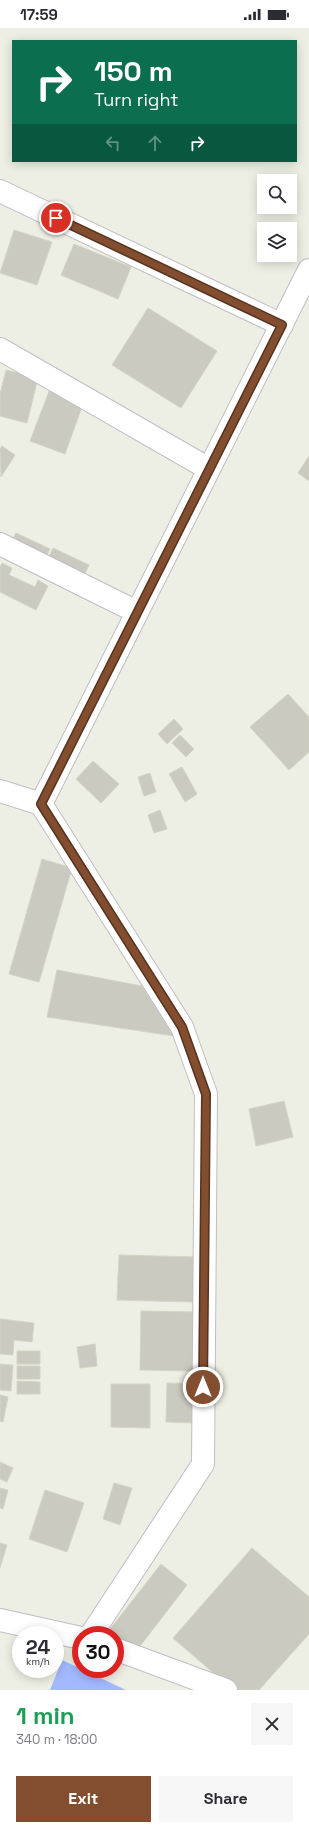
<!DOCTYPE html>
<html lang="en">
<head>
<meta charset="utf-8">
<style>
  :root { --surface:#fff; --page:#f7f7f7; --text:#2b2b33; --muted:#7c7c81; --accent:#834e2f }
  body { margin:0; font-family:"Space Grotesk",sans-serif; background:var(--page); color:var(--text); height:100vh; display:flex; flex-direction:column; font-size:15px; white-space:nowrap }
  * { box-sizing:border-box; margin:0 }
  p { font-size:13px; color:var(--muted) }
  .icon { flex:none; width:22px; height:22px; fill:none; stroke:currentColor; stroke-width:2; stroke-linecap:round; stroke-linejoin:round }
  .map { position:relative; height:1662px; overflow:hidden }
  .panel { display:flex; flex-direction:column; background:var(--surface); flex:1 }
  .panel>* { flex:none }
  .guide { position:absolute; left:12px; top:12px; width:285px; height:122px; border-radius:0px; box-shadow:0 2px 10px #0003; background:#0b6e4f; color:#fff; overflow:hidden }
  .controls { position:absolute; left:257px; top:146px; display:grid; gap:8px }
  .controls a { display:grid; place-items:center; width:40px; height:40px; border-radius:0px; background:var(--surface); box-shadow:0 2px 10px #0003; font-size:20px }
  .speed { position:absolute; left:12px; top:1598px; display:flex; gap:8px; font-size:20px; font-weight:700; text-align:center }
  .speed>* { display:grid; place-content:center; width:52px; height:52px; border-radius:50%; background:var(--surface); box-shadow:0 2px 10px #0003; line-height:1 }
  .speed small { font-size:10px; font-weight:400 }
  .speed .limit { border:6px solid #d22; background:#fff; color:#111 }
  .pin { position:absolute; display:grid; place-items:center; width:34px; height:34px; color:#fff; margin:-17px; border:2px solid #fff; border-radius:50%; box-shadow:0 1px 4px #0007 }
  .me { position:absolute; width:44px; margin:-22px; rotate:0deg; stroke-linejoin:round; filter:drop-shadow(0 0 3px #0008) }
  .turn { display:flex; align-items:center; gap:14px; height:84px; padding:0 16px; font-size:18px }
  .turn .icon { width:52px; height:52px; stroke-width:2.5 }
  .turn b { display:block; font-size:28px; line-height:34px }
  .lanes { display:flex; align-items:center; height:38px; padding:0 16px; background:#0003; justify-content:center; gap:20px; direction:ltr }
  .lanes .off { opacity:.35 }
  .round { display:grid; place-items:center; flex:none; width:42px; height:42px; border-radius:0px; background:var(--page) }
  .summary { display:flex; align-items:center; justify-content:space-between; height:68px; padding:0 16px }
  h1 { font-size:24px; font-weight:700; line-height:30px; color:#1e9e55 }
  .primary-button { display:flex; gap:8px; margin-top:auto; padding:8px 16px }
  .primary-button a { flex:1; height:46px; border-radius:0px; background:var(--accent); color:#fff; font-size:16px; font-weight:700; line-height:46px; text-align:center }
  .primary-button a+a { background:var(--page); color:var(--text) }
  .status { display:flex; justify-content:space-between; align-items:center; height:28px; padding:0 20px; background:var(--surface); direction:ltr }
  .status svg { height:11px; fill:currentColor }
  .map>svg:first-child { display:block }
  .water { fill:#a3b9ff }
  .building { fill:#cacac0; stroke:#d3d4c2 }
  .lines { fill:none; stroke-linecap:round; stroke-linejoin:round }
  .street-casing { stroke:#bebec5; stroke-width:24 }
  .street { stroke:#fff; stroke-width:22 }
  .route-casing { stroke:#55331f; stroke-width:10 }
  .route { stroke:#834e2f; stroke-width:7 }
</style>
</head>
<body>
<div class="status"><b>17:59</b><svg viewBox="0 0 49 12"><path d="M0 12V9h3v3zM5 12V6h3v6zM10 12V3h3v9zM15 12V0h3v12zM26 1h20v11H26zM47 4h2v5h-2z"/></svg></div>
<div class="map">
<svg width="309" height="1662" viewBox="0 0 309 1662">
  <rect width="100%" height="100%" fill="#eeefe4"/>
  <!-- water -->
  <path class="water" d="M62,1632L126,1662H50Z"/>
  <!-- building -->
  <path class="building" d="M14,202L52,214L37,257L0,245Z
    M74,216L131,239L118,271L61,247Z
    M148,280L217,323L181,380L112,337Z
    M6,342L38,350L27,395L0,388V366Z
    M50,361L84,373L65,426L30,413Z
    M2,418L15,427L1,449L0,421Z
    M309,428V453L298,445Z
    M16,505L50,521L44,533L10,517Z
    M53,520L89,537L82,552L46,535Z
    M2,535L12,540L9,547L35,559L38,552L48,558L36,582L0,564V539Z
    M288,666L309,689V724L289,742L250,699Z
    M174,691L183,701L167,716L158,706Z
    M180,707L194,721L186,729L172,715Z
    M93,733L119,756L101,775L76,751Z
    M182,739L197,766L185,774L169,746Z
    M150,745L156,764L144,768L138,749Z
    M160,782L167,801L154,805L148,787Z
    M42,831L72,840L39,954L9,946Z
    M57,942L142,958L174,1008L47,989Z
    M284,1073L293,1109L256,1118L249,1081Z
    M119,1227L195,1229L193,1274L117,1272Z
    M141,1283L197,1284L195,1343L140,1342Z
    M0,1291L34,1295L32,1314L14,1312L13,1327L0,1326Z
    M95,1316L97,1338L80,1340L77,1319Z
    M17,1323H40V1336H17Z
    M0,1336L13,1337L11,1363L0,1362Z
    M17,1338H40V1351H17Z
    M17,1353L40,1354V1366H17Z
    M167,1355L199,1356L197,1395L166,1394Z
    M111,1356H150V1400L111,1399Z
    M0,1367L8,1369L3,1394L0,1393Z
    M0,1434L13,1440L7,1454L0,1451Z
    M114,1455L132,1460L120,1497L103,1491Z
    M0,1460L8,1462L3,1481L0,1480Z
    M45,1462L84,1475L67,1524L29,1511Z
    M0,1515L7,1517L0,1540Z
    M252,1520L309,1569V1606L259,1662H233L173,1610Z
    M161,1536L187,1557L134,1626L115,1611V1607L107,1605Z"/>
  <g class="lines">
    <!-- street casing -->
    <g class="street-casing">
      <path id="street" d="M0,163L282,297
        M0,321L209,441
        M0,516L137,584
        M0,763L41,776
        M0,1592L81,1610
        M91,1607L203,1436L206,1066L182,999L41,776L309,242
        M115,1621L226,1662"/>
    </g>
    <!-- street -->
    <use href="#street" class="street"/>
  </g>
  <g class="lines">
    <!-- route casing -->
    <g class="route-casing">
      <path id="route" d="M56,190L282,297L41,776L182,999L206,1066L203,1359"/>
    </g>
    <!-- route -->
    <use href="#route" class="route"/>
  </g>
</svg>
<div class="controls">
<a><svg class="icon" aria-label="search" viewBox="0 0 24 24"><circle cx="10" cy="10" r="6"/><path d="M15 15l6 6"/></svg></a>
<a><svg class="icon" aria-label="layers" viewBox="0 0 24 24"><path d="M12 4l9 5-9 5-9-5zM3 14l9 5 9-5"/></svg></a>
</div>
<div class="speed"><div>24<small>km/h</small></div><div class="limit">30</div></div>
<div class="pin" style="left:56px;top:190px;background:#d93025"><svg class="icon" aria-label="arrive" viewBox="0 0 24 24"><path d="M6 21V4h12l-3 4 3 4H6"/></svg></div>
<svg class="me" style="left:203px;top:1359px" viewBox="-20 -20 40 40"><circle r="17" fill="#834e2f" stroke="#fff" stroke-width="3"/><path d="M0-11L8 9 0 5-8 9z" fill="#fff"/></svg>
<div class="guide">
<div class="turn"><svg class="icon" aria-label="right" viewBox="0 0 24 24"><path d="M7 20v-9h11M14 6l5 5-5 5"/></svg><div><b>150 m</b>Turn right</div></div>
<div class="lanes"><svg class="icon off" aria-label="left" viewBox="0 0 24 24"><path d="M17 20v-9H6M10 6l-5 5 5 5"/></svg><svg class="icon off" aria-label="ahead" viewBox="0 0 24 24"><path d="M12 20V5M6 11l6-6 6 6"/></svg><svg class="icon" aria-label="right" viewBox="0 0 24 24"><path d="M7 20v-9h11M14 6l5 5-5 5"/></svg></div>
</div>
</div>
<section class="panel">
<div class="summary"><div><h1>1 min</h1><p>340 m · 18:00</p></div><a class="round"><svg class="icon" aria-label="close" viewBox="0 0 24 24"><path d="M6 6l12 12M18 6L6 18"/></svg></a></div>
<div class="primary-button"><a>Exit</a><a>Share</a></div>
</section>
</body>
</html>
